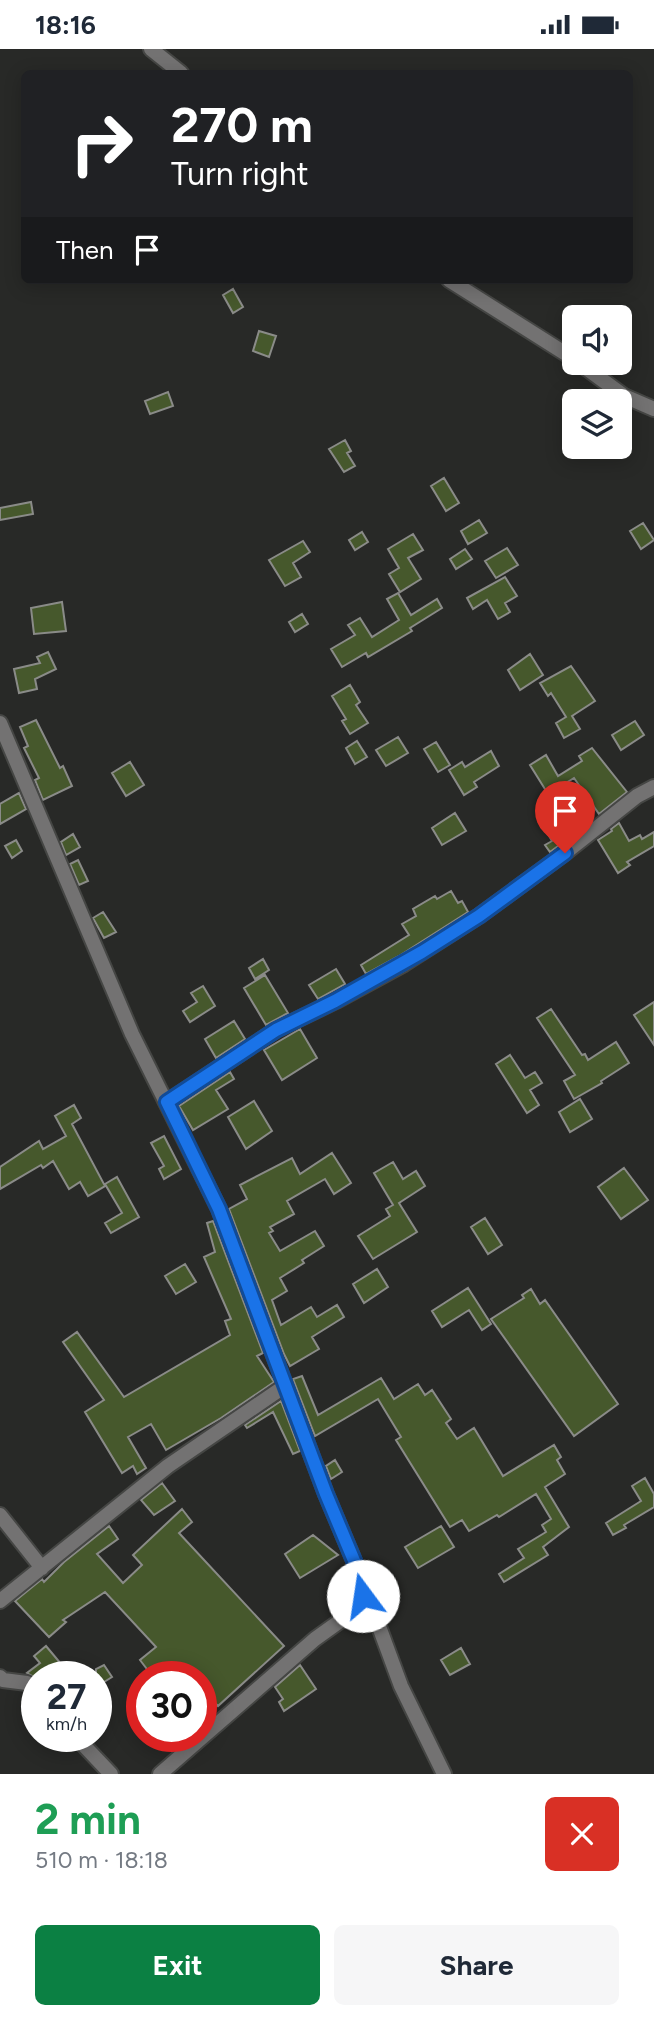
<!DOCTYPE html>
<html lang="en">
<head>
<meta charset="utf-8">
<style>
  :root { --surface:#fff; --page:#f6f6f7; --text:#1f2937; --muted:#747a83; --accent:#0b8043 }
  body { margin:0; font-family:Figtree,sans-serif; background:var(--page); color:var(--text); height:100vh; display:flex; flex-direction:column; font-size:26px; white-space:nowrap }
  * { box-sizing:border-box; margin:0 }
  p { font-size:23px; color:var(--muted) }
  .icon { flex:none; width:38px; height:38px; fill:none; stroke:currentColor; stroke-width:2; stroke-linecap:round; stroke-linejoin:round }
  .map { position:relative; height:1725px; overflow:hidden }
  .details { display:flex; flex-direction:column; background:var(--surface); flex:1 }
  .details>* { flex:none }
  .top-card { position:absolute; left:21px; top:21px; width:612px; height:214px; border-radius:10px; box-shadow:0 4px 18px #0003; background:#202124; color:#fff; overflow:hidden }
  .tools { position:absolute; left:562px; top:256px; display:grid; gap:14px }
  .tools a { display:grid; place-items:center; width:70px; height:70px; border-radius:10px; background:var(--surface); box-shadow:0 4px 18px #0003; font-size:35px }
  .speed { position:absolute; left:21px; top:1612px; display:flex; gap:14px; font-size:35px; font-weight:700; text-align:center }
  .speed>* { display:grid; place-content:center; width:91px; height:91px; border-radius:50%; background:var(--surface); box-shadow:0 4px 18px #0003; line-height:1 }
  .speed small { font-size:18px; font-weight:400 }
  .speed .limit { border:10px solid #d22; background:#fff; color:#111 }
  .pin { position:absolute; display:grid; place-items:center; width:60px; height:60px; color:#fff; margin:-72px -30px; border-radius:50% 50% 50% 0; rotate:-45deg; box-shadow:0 0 7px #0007 }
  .pin .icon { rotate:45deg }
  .me { position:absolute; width:77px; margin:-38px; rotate:346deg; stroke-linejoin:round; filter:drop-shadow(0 0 5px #0008) }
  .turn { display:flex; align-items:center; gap:24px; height:147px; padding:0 35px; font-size:32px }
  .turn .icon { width:91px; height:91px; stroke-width:2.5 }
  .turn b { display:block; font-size:49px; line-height:60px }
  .then { display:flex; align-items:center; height:66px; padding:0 35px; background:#0003; gap:14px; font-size:26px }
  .round { display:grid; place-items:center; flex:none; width:74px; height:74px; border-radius:10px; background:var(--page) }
  .overview { display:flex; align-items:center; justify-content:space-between; height:119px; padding:0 35px }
  h1 { font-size:42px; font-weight:700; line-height:52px; color:#1e9e55 }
  .cta { display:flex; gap:14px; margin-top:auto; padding:14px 35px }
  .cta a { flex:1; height:80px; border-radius:10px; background:var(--accent); color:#fff; font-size:28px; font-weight:700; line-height:80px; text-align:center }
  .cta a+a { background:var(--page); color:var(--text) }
  .status { display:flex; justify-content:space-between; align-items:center; height:49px; padding:0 35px; background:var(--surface); direction:ltr }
  .status svg { height:19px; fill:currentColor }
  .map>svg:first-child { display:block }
  .building { fill:#46582c; stroke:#8a8b88; stroke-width:2 }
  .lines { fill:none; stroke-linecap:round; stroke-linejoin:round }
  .minor-casing { stroke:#454644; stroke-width:18 }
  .minor { stroke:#737272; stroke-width:14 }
  .route-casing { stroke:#114b97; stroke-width:18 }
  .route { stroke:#1a73e8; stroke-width:12 }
</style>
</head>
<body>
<div class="status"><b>18:16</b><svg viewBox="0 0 49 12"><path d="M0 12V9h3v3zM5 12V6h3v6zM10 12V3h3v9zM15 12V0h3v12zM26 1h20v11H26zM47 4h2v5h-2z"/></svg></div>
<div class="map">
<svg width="654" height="1725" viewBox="0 0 654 1725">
  <rect width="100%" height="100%" fill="#282927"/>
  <!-- building -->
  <path class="building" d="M233,240L243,258L233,264L223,246Z
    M259,282L276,287L269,308L253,302Z
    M168,343L173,357L150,365L145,352Z
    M345,391L351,402L347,404L355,417L344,423L329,400Z
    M444,429L459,454L446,462L431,437Z
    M31,453L33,465L0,471V459Z
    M479,471L487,484L468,495L461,482Z
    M643,474L654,491L641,500L630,482Z
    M362,483L368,493L355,501L349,491Z
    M413,485L423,501L408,509L421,530L400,543L389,525L399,519L388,500Z
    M303,492L310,503L293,514L301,528L285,537L269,511Z
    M507,499L518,516L496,529L485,512Z
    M465,500L472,510L456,520L450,510Z
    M505,528L517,547L505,554L510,563L498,570L487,551L473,560L467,549Z
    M398,544L411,566L437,550L442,559L410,579L412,582L368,608L366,604L342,618L331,600L355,586L348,576L360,569L372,588L399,571L387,550Z
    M62,553L66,582L34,585L31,559Z
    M302,565L308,575L295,583L289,573Z
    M48,603L56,620L35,630L37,640L19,644L14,620L40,614L37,608Z
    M530,605L543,626L520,641L508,621Z
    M571,617L595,652L572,667L580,680L564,689L556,674L566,668L551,644L548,647L540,634Z
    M350,636L360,653L356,656L368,674L350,685L342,672L346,670L332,647Z
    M36,671L60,719L63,717L72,737L43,751L35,731L39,729L24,699L28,697L20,678Z
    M635,672L644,686L621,701L612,686Z
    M398,688L408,704L386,717L376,701Z
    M357,692L367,708L355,715L346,699Z
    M436,693L450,716L438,723L424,700Z
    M592,699L627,743L599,765L574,729L548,745L530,716L546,706L558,727L582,712L579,707Z
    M491,702L499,717L474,733L477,738L464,746L449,721L462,713L465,718Z
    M130,713L144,736L126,747L112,724Z
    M19,744L26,760L0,775V755Z
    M455,764L466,782L442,796L432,779Z
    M551,770L566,791L550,803L545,796L552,792L542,775Z
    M619,774L629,792L640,786L642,790L654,783V797L627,813L630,816L618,824L598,791L612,782L611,780Z
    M73,785L80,798L66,806L61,793Z
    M16,791L22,802L12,809L5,797Z
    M78,811L88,832L79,836L70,815Z
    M451,842L458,854L462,852L468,863L399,907L366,925L361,916L409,886L402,875L416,867L413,860L435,847L437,850Z
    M103,863L116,883L104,889L93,869Z
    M263,910L269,921L255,930L249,919Z
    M336,920L345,935L318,950L309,936Z
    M265,926L288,964L266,976L244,939Z
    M203,937L215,957L190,973L183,962L197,953L191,944Z
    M654,953V996L634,966Z
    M551,960L582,1006L585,1005L588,1011L616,993L629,1014L601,1032L602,1034L574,1050L564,1032L575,1026L537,969Z
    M234,972L245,990L216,1009L205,990Z
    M300,980L317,1009L282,1031L264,1001Z
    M510,1006L525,1029L535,1023L542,1034L530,1041L539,1056L527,1064L496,1015Z
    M230,1023L234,1030L216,1041L228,1060L193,1081L179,1057Z
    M580,1050L592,1070L570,1083L559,1063Z
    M254,1052L272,1082L246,1100L228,1068Z
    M74,1056L81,1069L72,1075L105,1137L88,1147L80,1133L69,1140L53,1112L43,1119L41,1116L0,1140V1118L39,1092L43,1100L66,1087L55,1067Z
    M164,1087L181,1120L164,1130L159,1120L164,1117L151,1094Z
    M332,1104L351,1134L334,1145L325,1130L287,1152L294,1165L270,1178L273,1182L269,1184L280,1202L315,1182L324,1197L302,1211L304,1214L280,1229L287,1242L272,1251L281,1276L311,1258L317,1268L337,1256L344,1268L312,1288L319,1300L290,1317L284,1305L229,1160L247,1150L240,1136L292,1109L300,1125Z
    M393,1113L403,1130L416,1122L425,1137L399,1154L417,1183L373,1210L358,1187L390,1167L386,1160L393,1156L374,1124Z
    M624,1119L648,1151L621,1170L598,1138Z
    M117,1128L139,1168L111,1184L105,1174L122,1164L105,1135Z
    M485,1169L502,1196L488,1205L471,1178Z
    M213,1172L263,1304L257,1307L274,1333L221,1369L166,1401L151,1375L128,1388L146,1419L137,1425L133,1417L122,1424L85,1363L104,1351L63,1293L77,1283L124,1348L230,1286L225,1272L231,1270L204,1208L215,1203L207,1174Z
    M185,1215L196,1233L176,1245L165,1227Z
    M377,1220L388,1238L364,1254L353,1235Z
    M468,1239L491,1275L482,1281L469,1261L442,1278L432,1262Z
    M531,1240L540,1255L545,1251L618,1355L574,1387L491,1270L524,1249L522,1246Z
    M302,1327L318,1366L381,1329L394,1350L418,1335L425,1346L432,1341L451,1370L446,1374L457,1390L474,1379L503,1427L554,1396L561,1408L557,1411L565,1425L545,1438L569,1478L543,1498L548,1506L504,1533L499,1525L524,1509L518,1500L546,1483L542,1476L551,1470L536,1445L499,1468L497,1466L469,1482L462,1471L450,1478L396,1391L401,1388L378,1350L315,1387L293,1330Z
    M281,1352L300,1402L293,1405L273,1363L247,1379L245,1376Z
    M335,1411L342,1423L331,1430L326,1417Z
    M645,1429L654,1445V1458L624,1476L626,1479L613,1486L606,1474L641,1452L632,1437Z
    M162,1434L175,1452L154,1466L141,1451Z
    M182,1460L192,1473L179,1484L284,1597L218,1657L209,1648L201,1655V1628H153L140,1611L156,1598L105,1543L63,1571L66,1573L49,1588L15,1552L42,1530L44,1533L64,1513L109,1477L118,1490L97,1505L123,1534L142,1516L133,1506Z
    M441,1477L454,1498L418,1519L405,1498Z
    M313,1486L338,1506L300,1529L285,1505Z
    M46,1597L72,1628H34L27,1624L40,1614L34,1607Z
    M461,1599L470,1615L450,1626L441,1611Z
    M104,1616L112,1628L96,1638V1620Z
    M300,1616L316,1640L284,1662L279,1653L283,1650L275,1638Z"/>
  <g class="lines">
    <!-- minor casing -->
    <g class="minor-casing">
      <path id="minor" d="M151,0L181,24
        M449,231L574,310
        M578,313L624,347L654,360
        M0,674L132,985L219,1160L326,1445L363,1533V1547L354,1562L315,1590L160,1725
        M167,1053L276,981L336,952L404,915L479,867L565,804L637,747L654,738
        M0,1466L42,1519
        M364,1537L401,1637L444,1725
        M0,1552L168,1417L285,1337
        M0,1628L3,1631L27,1634L37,1645
        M75,1687L111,1725"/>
    </g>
    <!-- minor -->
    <use href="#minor" class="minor"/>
  </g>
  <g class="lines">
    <!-- route casing -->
    <g class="route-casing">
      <path id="route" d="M363,1547V1533L326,1445L219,1160L167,1053L276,981L335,952L422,903L479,867L565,804"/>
    </g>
    <!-- route -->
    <use href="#route" class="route"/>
  </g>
</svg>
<div class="tools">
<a><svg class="icon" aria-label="sound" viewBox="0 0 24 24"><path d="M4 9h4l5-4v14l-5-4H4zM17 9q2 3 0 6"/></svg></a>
<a><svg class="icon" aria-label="layers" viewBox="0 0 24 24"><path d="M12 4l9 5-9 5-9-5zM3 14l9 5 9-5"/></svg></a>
</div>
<div class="speed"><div>27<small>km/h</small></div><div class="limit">30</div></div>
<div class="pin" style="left:565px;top:804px;background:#d93025"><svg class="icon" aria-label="arrive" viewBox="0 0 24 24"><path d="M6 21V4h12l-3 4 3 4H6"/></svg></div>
<svg class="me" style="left:363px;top:1547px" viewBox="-20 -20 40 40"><circle r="19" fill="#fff"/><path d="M0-13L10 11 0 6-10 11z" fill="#1a73e8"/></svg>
<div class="top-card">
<div class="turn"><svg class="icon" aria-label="right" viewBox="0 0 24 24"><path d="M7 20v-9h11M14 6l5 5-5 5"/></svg><div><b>270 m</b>Turn right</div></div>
<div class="then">Then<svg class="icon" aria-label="arrive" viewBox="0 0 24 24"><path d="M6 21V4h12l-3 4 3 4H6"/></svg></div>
</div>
</div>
<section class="details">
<div class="overview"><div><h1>2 min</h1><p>510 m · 18:18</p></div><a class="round" style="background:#d93025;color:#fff"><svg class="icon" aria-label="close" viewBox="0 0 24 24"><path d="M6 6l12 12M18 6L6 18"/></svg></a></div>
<div class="cta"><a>Exit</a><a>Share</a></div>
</section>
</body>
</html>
